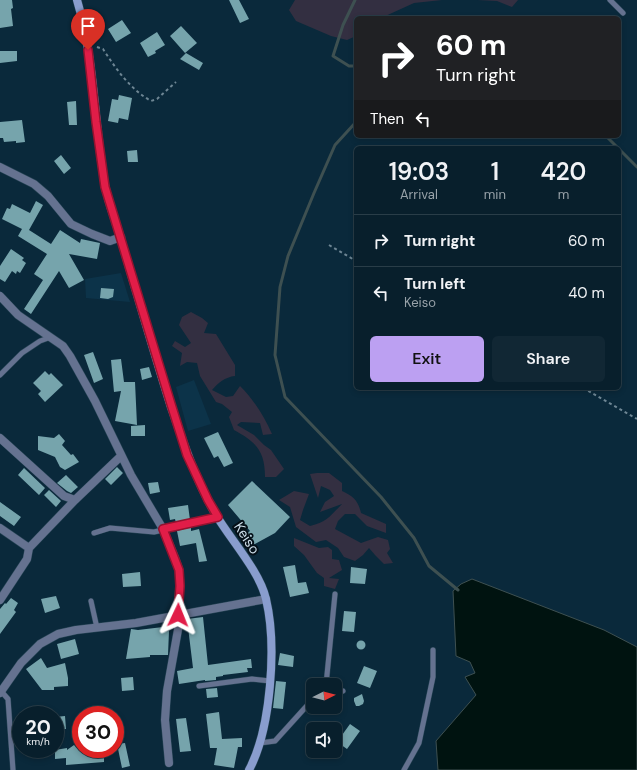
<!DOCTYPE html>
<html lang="en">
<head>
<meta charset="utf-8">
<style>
  :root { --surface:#081f2c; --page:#112734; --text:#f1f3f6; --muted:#98a2a9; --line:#293d48; --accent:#bca0f2 }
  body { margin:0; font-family:"DM Sans",sans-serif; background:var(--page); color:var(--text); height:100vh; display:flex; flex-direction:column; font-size:15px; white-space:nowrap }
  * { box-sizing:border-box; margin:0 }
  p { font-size:13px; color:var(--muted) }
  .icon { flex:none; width:22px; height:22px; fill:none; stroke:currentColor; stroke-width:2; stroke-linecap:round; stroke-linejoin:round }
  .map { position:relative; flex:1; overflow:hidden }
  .sheet { position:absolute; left:354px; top:146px; width:267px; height:244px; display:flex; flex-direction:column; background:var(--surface); border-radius:6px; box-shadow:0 2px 6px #0003,0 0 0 1px var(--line) }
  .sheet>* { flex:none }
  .banner { position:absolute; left:354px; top:16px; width:267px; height:122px; border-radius:6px; box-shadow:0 2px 6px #0003,0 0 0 1px var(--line); background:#202124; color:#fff; overflow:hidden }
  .needle { width:26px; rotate:84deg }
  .fabs { position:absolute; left:306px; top:678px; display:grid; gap:8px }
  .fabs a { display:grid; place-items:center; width:36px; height:36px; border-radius:6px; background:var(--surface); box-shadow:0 2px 6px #0003,0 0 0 1px var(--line); font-size:20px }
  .speed { position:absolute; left:12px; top:706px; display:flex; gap:8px; font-size:20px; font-weight:700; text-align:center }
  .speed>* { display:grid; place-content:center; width:52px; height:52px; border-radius:50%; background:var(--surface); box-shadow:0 2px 6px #0003,0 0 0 1px var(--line); line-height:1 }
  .speed small { font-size:10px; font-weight:400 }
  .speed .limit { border:6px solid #d22; background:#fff; color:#111 }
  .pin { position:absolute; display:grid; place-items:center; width:34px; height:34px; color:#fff; margin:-41px -17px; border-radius:50% 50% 50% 0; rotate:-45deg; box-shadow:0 0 4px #0007 }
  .pin .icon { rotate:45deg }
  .me { position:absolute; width:44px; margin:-22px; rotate:2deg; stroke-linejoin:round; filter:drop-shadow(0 0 3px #0008) }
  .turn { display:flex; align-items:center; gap:14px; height:84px; padding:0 16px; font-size:18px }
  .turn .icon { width:52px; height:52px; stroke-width:2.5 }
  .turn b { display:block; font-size:28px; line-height:34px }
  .then { display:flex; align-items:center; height:38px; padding:0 16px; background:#0003; gap:8px; font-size:15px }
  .eta { display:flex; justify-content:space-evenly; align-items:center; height:68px; text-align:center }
  .eta b { font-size:24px; font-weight:600; line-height:28px }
  .action { display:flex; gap:8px; margin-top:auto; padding:8px 16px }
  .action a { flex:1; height:46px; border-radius:6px; background:var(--accent); color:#111; font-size:16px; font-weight:600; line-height:46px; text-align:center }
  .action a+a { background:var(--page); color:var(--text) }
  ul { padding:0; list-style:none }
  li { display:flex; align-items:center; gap:12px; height:52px; padding:0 16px; border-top:1px solid var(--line) }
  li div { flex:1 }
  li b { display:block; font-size:15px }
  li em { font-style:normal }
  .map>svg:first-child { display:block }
  .built { fill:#0c3349 }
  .green { fill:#332f41 }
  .water { fill:#001310; stroke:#3e5051 }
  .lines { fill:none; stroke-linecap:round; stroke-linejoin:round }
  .stream { stroke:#3e5051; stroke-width:3 }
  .building { fill:#76a4ac }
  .lane-casing { stroke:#294657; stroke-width:6 }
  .street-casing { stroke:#294657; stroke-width:9 }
  .secondary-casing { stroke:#294657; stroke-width:9 }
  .path { stroke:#6e8694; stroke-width:2; stroke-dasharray:3 3; stroke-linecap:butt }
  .lane { stroke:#657290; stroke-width:5 }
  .street { stroke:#657290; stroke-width:8 }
  .secondary { stroke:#899dce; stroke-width:8 }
  .route-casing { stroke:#92132f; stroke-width:10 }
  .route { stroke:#e11d48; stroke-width:7 }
  .labels { text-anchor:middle; stroke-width:4; stroke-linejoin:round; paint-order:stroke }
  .street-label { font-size:14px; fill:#cddeea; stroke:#051018 }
</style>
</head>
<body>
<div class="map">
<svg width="637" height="770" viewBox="0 0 637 770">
  <rect width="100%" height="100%" fill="#0a293b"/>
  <!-- built -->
  <path class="built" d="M121,273L130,302L86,298L85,279Z
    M194,380L211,424L188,431L176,387Z"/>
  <!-- green -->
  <path class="green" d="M295,0H442L414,3L381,18H356V36L347,40L331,36L296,21L289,10Z
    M477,0H518L512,7L497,1Z
    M191,312L202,318L208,323L204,333L216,334L235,365V376C225,377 218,383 212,390L226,397L233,396L240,386C254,400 264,416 272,434L263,435L260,423L241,422L237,425L254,435L264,445L271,450L284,469L276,477H265C265,451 256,442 234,430L229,417L232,412L222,404L216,402L200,376L197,363L187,362L180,366L182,353L172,346L175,341L185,347L191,343L179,325L182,317Z
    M317,473H329L342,483V491C353,496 358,500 361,513L386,524V533L367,526L355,514H345L338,521L335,529L361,543L378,537L388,540L390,549L387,553L393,563L384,564L375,555L369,548L363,555L355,561L344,557L338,548L326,540L316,542L296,527L290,507L279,500L294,491L309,494L303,510L300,520L310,526C327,522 330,516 342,504L320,512L325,502L334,496L330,490L321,486L318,498L310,474Z
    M294,538L319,548L328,547L332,550V559L339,560L342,570L329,578L339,579L335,589L324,586V578L317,573L304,555L294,546Z"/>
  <!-- water -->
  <path class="water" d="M472,579L604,630L637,647V770H438L436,741L476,695L465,677L475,673L470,662L456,656L453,591L461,584Z"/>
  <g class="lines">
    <!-- stream -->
    <path class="stream" d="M355,0L343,25L333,56L349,66H356
      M356,122L335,145L314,193L288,256L280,287L275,355L285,397L381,497L414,538L429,566L458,590
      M606,136L618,148
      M619,149L637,167"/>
  </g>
  <!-- building -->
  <path class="building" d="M0,0H12L13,8L11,9L13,26L0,28Z
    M229,0H239L249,19L240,23Z
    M122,20L131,33L116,42L108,29Z
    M181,26L197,43L185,53L170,36Z
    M157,32L165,45L155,51L156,53L148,57L140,43Z
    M0,51H17V61L0,63Z
    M186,53L203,63L199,70L180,59Z
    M119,95L132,98L128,120L119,118L118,123L108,121L112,99L118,100Z
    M76,101L77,125H69L67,102Z
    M22,120L25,142L16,143V141L4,142L3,138H0V122Z
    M137,150L138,162H128L127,151Z
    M61,155L71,168L64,174L54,161Z
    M36,201L43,205L29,230L51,244L60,230L80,243L81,239L100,243L97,259L69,254L84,280L69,288L59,271L31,314L24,309L43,280L34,274L47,254L18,236L22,229L2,219L7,208L10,209L12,204L30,213Z
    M11,249L24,258L22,260L26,263L20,273L17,271L16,274L12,271L5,282L0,279V266Z
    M101,288L114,289L113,297L108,299L100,298Z
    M93,352L103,379L94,383L84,355Z
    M121,359L124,382H135L137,425L115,421L121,391L114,392L111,360Z
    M149,367L152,377L142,380L140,369Z
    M45,371L49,375L51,373L63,385L45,402L38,394L41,391L33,383Z
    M145,425V436H131V426Z
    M218,432L233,463L224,467L218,456L214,458L204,438Z
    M59,434L65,441L62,445L71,455L73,454L79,462L65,470L60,467L55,457L38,450V436L54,438Z
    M117,467L123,473L111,485L105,479Z
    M24,468L45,488L39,495L18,475Z
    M66,475L78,487L71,493L67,491L57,483Z
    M252,481L290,517L275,533L253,545L247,533L250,531L228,505Z
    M158,482L160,492L150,494L148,483Z
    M49,490L61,501L56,507L44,495Z
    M0,502L21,517L14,526L0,516Z
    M188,505L190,520L176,523L175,519L170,520L168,508Z
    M191,527V531L199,529L207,561L199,562L196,543L180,546L177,531Z
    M295,565L298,583L306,582L309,593L290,597L283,567Z
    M351,567L367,569L365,584L350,583Z
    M140,572L141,586L123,587L122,574Z
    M56,596L60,608L45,613L41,599Z
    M11,598L18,603L14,610L16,612L0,634V609L5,603L6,604Z
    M344,611L356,612L354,632L342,631Z
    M203,617L208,665L251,659L252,668H247L248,672L223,675V676L216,677V680L205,681V680L179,684L177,671L193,668L187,619Z
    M163,627V632L169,631L168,655H150V657L126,659L131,629L138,630Z
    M75,639L79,654L61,659L57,644Z
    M356.5 645a4.5 4.5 0 1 1 9 0a4.5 4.5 0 1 1-9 0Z
    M280,653L294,656L293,667L278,665Z
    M41,658L47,668L65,663L68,678V686L54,687V690H42L26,669Z
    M364,666L377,671L370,688L357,683Z
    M133,677L134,690L122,691L121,678Z
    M276,681L286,682L283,709L273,708Z
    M217,688L218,697L207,698L206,689Z
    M362,694L364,701L363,704L359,706H356L354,701V698Z
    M219,712L222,739L242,738V747H238L234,768L214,765L217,748H210L206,714Z
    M65,716L66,729L55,730V717Z
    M186,718L191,751L180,752L176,719Z
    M350,724L360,731L347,749L337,742Z
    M125,743L130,766L122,768L117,744Z
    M74,745L77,748L81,747V749H100L101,754H104V762L66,765V758L55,759V750L67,748V750Z"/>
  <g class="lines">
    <!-- lane casing -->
    <g class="lane-casing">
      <path id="lane" d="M610,0L623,13
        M0,375L22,353L40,341L51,337
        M94,533L110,528L154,532L218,517
        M91,601L97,628
        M326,685L335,594
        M199,686L252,679L270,681
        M1,691L8,699L13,770
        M335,693L343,691
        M260,743L275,741L313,699
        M404,770L419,743L433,677V650"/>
    </g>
    <!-- street casing -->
    <g class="street-casing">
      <path id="street" d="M0,167L34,184L48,196L71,224L92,234L110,241L121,237
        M0,296L18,315L63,346L70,356L95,401L131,475L163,529L175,558L179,570L180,586L178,602L179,624L167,691L165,720L169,763
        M0,438L64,496L75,500L121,456
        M0,528L29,548
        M0,600L27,559L29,548L75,500
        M0,693L21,663L40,644L58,634L76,630L136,623L266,599"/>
    </g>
    <!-- secondary casing -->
    <g class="secondary-casing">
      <path id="secondary" d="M77,0C95,60 94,123 105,185C108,204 117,224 122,243C138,298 154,353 171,407C184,444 196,481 216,515C231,540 260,572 266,599C277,645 271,729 249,770"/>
    </g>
    <!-- path -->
    <path class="path" d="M97,47L103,49C116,69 130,89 151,101L157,99L176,82
      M329,245L356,261
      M583,388L637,419"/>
    <!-- lane -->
    <use href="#lane" class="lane"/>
    <!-- street -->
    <use href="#street" class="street"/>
    <!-- secondary -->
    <use href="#secondary" class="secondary"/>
  </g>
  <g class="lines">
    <!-- route casing -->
    <g class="route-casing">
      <path id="route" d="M88,50L96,122L105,187L171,404L187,455L208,500L218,517L163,529L179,570L180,586L178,615"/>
    </g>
    <!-- route -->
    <use href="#route" class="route"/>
  </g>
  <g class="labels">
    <!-- street labels -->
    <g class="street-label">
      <text transform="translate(247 538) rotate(57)" y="5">Keiso</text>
    </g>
  </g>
</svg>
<div class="fabs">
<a><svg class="needle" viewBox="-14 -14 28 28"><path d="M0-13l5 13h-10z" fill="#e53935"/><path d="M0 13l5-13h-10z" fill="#98a2a9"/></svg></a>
<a><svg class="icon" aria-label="sound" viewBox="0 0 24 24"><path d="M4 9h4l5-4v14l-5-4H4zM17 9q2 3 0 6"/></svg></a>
</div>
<div class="speed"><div>20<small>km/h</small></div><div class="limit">30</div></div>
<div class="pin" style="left:88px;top:50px;background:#d93025"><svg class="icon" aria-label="arrive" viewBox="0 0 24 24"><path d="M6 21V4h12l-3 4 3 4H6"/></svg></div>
<svg class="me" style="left:178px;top:615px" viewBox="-20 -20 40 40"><path d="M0-17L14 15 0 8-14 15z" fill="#e11d48" stroke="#fff" stroke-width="4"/></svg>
<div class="banner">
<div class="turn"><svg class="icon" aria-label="right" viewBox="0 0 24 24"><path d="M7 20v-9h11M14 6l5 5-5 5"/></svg><div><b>60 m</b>Turn right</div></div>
<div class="then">Then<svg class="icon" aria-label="left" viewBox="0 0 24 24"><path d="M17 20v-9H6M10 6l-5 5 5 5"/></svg></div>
</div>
<section class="sheet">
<div class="eta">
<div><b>19:03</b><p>Arrival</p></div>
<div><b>1</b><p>min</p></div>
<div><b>420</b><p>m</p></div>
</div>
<ul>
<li><svg class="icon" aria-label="right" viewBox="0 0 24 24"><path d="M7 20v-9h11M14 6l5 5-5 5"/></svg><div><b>Turn right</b></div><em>60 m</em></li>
<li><svg class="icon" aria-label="left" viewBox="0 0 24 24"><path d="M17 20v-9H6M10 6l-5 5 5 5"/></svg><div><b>Turn left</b><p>Keiso</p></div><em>40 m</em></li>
</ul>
<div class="action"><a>Exit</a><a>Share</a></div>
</section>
</div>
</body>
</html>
